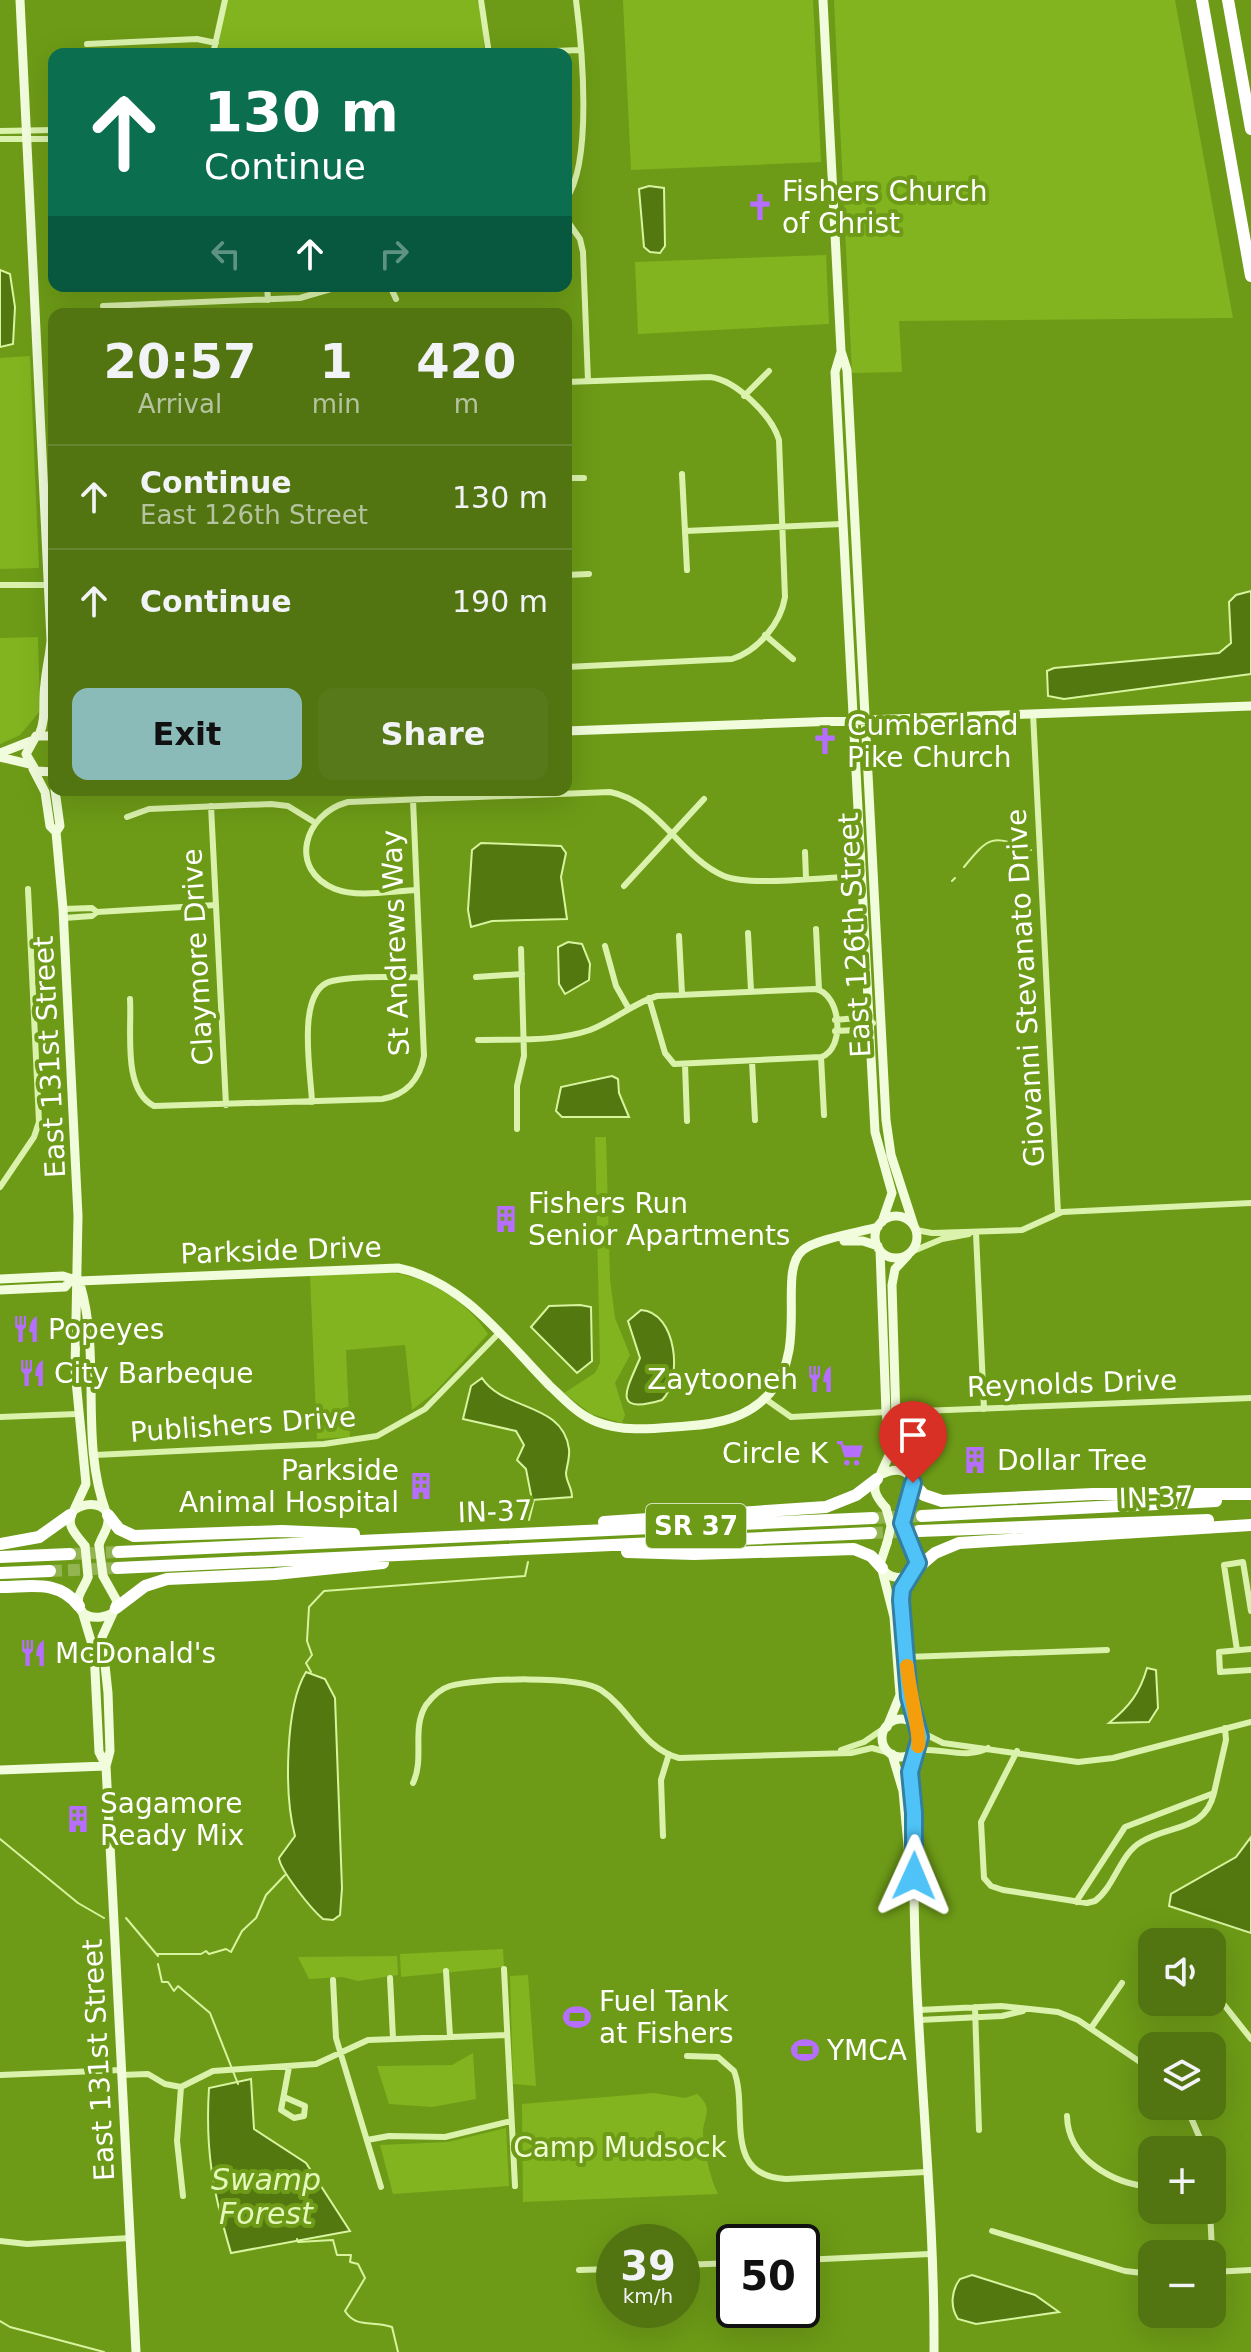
<!DOCTYPE html>
<html lang="en">
<head>
<meta charset="utf-8">
<style>
  :root { --surface:#527411; --page:#58791a; --text:#f1f3f6; --muted:#b5c39f; --line:#688631; --accent:#8bbbb9 }
  body { margin:0; font-family:"DejaVu Sans",sans-serif; background:var(--page); color:var(--text); height:100vh; display:flex; flex-direction:column; font-size:30px; white-space:nowrap }
  * { box-sizing:border-box; margin:0 }
  p { font-size:26px; color:var(--muted) }
  .icon { flex:none; width:44px; height:44px; fill:none; stroke:currentColor; stroke-width:2; stroke-linecap:round; stroke-linejoin:round }
  .map { position:relative; flex:1; overflow:hidden }
  .drawer { position:absolute; left:48px; top:308px; width:524px; height:488px; display:flex; flex-direction:column; background:var(--surface); border-radius:16px; box-shadow:0 8px 32px #0002 }
  .drawer>* { flex:none }
  .hud { position:absolute; left:48px; top:48px; width:524px; height:244px; border-radius:16px; box-shadow:0 8px 32px #0002; background:#0b6e4f; color:#fff; overflow:hidden }
  .tools { position:absolute; left:1138px; top:1928px; display:grid; gap:16px }
  .tools a { display:grid; place-items:center; width:88px; height:88px; border-radius:16px; background:var(--surface); box-shadow:0 8px 32px #0002; font-size:40px }
  .speed { position:absolute; left:596px; top:2224px; display:flex; gap:16px; font-size:40px; font-weight:700; text-align:center }
  .speed>* { display:grid; place-content:center; width:104px; height:104px; border-radius:50%; background:var(--surface); box-shadow:0 8px 32px #0002; line-height:1 }
  .speed small { font-size:20px; font-weight:400 }
  .speed .limit { border:4px solid #111; border-radius:12px; background:#fff; color:#111 }
  .pin { position:absolute; display:grid; place-items:center; width:68px; height:68px; color:#fff; margin:-82px -34px; border-radius:50% 50% 50% 0; rotate:-45deg; box-shadow:0 0 8px #0007 }
  .pin .icon { rotate:45deg }
  .me { position:absolute; width:88px; margin:-44px; rotate:1deg; stroke-linejoin:round; filter:drop-shadow(0 0 6px #0008) }
  .turn { display:flex; align-items:center; gap:28px; height:168px; padding:0 24px; font-size:36px }
  .turn .icon { width:104px; height:104px; stroke-width:2.5 }
  .turn b { display:block; font-size:56px; line-height:68px }
  .lanes { display:flex; align-items:center; height:76px; padding:0 24px; background:#0003; justify-content:center; gap:40px; direction:ltr }
  .lanes .off { opacity:.35 }
  .eta { display:flex; justify-content:space-evenly; align-items:center; height:136px; text-align:center }
  .eta b { font-size:48px; font-weight:600; line-height:56px }
  .cta { display:flex; gap:16px; margin-top:auto; padding:16px 24px }
  .cta a { flex:1; height:92px; border-radius:16px; background:var(--accent); color:#111; font-size:32px; font-weight:600; line-height:92px; text-align:center }
  .cta a+a { background:var(--page); color:var(--text) }
  ul { padding:0; list-style:none }
  li { display:flex; align-items:center; gap:24px; height:104px; padding:0 24px; border-top:2px solid var(--line) }
  li div { flex:1 }
  li b { display:block; font-size:30px }
  li em { font-style:normal }
  .map>svg:first-child { display:block }
  .green { fill:#82b41f }
  .water { fill:#52780f; stroke:#d9f49f; stroke-width:2 }
  .lines { fill:none; stroke-linecap:round; stroke-linejoin:round }
  .stream { stroke:#d9f49f; stroke-width:2 }
  .highway-tunnel { stroke:#92b451; stroke-width:12; stroke-dasharray:12 6; stroke-linecap:butt }
  .street { stroke:#dbf2ad; stroke-width:6 }
  .secondary { stroke:#f1fcdc; stroke-width:9 }
  .highway { stroke:#fff; stroke-width:12 }
  .secondary-bridge { stroke:#f1fcdc; stroke-width:9 }
  .route-casing { stroke:#337fa1; stroke-width:20 }
  .route { stroke:#4fc3f7; stroke-width:14 }
  .slow { stroke:#f59e0b; stroke-width:14 }
  .labels { text-anchor:middle; stroke-width:8; stroke-linejoin:round; paint-order:stroke }
  .shield { fill:#6d9b17; stroke:#d3e1b9; stroke-width:2 }
  .shield-label { font-size:26px; font-weight:bold; fill:#fff }
  .poi-label { font-size:28px; fill:#fff; stroke:#6d9b17; text-anchor:start }
  .street-label { font-size:28px; fill:#fff; stroke:#6d9b17 }
  .park-label { font-size:28px; fill:#effcd4; stroke:#6d9b17 }
  .water-label { font-size:30px; font-style:italic; fill:#e4f8b9; stroke:#6d9b17 }
</style>
</head>
<body>
<div class="map">
<svg width="1251" height="2352" viewBox="0 0 1251 2352">
  <rect width="100%" height="100%" fill="#6d9b17"/>
  <!-- green -->
  <path class="green" d="M227,0H477L483,15L484,49L217,54Z
    M623,0H813L821,162L631,170Z
    M834,0H1175L1233,318L899,321L902,372L852,373Z
    M826,255L829,324L638,334L635,262Z
    M30,356L39,568L0,569V358Z
    M38,637L40,711L20,735L0,744V638Z
    M595,1137H606L610,1279L615,1318L630,1355L615,1383L625,1415L622,1423L591,1414L564,1393L595,1373L600,1363Z
    M388,1272C427,1276 467,1301 488,1334L435,1392L412,1410L405,1345L346,1350L350,1437L317,1439L310,1275Z
    M503,1949L504,1967L401,1977L400,1954Z
    M397,1956L398,1975L358,1981L343,1977L309,1979L298,1957Z
    M528,1975L536,2086L513,2084L510,1976Z
    M473,2053L476,2099L432,2107L389,2104L377,2066L452,2065Z
    M654,2093L685,2098L697,2094C715,2109 703,2117 703,2133C704,2151 710,2178 718,2194L523,2202L522,2104Z
    M506,2128L509,2186L393,2194L380,2145L448,2142Z"/>
  <!-- water -->
  <path class="water" d="M649,186L664,188L665,246L660,253L650,252L644,247L639,189Z
    M0,270L10,274L15,307L13,344L0,347Z
    M1251,591V674L1064,699L1048,696L1047,671L1054,668L1219,653L1231,643L1229,602L1236,595Z
    M481,843L561,846L566,853L561,877L567,919L492,921L471,927L468,910L472,850Z
    M568,942L582,944L590,964L589,980L565,994L559,984L558,947Z
    M612,1076L618,1079L619,1093L629,1117H562L556,1111L561,1087Z
    M580,1305L591,1307L592,1361L577,1373L531,1327L549,1306Z
    M641,1310C677,1312 683,1380 662,1400C609,1416 628,1387 640,1358L628,1321Z
    M482,1378C503,1411 563,1402 569,1449C570,1457 567,1465 566,1473C566,1482 572,1487 572,1497L532,1500L526,1469L517,1460L524,1445L516,1431L463,1419L471,1386Z
    M1147,1668L1156,1670L1158,1708L1149,1722L1109,1723C1129,1707 1140,1693 1147,1668Z
    M306,1672L325,1679L335,1698L342,1888L340,1915L333,1920L323,1919C311,1909 280,1870 279,1858L295,1836C284,1795 285,1706 306,1672Z
    M1251,1837V1933L1169,1906L1171,1894L1236,1857Z
    M251,2079L254,2129L306,2163L350,2231L231,2253C213,2192 205,2151 209,2088Z
    M972,2275L1035,2295L1059,2312L976,2324L958,2319C950,2307 951,2291 960,2279Z"/>
  <g class="lines">
    <!-- stream -->
    <path class="stream" d="M964,867C990,835 992,835 1031,850
      M952,881L955,878
      M529,1520L534,1500
      M311,1672L306,1663L312,1655L307,1641L309,1607L324,1591L525,1576L528,1562
      M0,1839L78,1903L104,1918
      M126,1918L158,1956
      M157,1954H201L206,1951L209,1954L226,1949L231,1952L242,1931L256,1918L266,1895L285,1875
      M158,1964L162,1982H168L174,1991L178,1986L210,2013L238,2084
      M297,2239L298,2242L333,2240L337,2255H351L350,2262L358,2264L365,2278L345,2311C356,2329 374,2320 392,2327L398,2352
      M0,2321L10,2327L104,2352"/>
    <!-- highway-tunnel -->
    <path class="highway-tunnel" d="M873,1518L922,1516
      M871,1533L919,1531
      M70,1554L118,1552
      M50,1571L117,1568"/>
    <!-- street -->
    <path class="street" d="M481,0L489,54
      M87,44L197,39L216,43
      M213,54L225,0
      M482,54L579,50
      M0,131L54,130
      M0,139H54
      M566,199C593,162 582,46 576,0
      M566,219L580,239L583,252L588,381
      M267,286L268,300
      M390,286L396,299
      M493,286V288
      M103,306L300,298L341,286
      M566,382L710,377C736,380 772,416 779,440L785,597C781,623 758,651 732,659L566,667
      M744,396L769,371
      M682,474L687,570
      M566,478H584
      M685,531L842,524
      M566,575L589,574
      M0,585H48
      M765,635L793,659
      M1033,713L1058,1213
      M211,806L226,1105
      M127,817L149,809L271,804L288,806L314,822
      M805,852L806,878
      M624,886L704,799
      M417,890C392,891 358,898 335,889C288,870 303,814 348,802L610,792C658,801 681,858 724,876C750,887 830,877 861,876
      M63,909L92,908L97,912
      M64,918L92,916L97,912L216,905
      M816,929L819,990
      M748,933L751,991
      M679,936L682,994
      M605,946L616,986L629,1009
      M476,977L522,974
      M130,999C132,1030 122,1090 154,1106L382,1099C406,1095 420,1079 424,1056L413,800
      M835,1020L857,1018L862,1024L873,1023
      M835,1031L858,1030L862,1024
      M478,1040C515,1039 555,1042 590,1030C614,1021 633,1003 657,996L815,989C841,993 846,1049 821,1057L674,1064L665,1053L649,998
      M821,1057L824,1115
      M752,1061L755,1120
      M685,1064L687,1121
      M312,1102C311,1073 295,989 332,981C360,975 392,978 420,977
      M517,1129V1086L524,1056L521,949
      M0,1187L34,1137L39,1122L28,889
      M916,1230L932,1233L1022,1230L1062,1212L1251,1203
      M976,1233L984,1409
      M911,1252L942,1239L969,1234
      M764,1398L791,1417L886,1412
      M895,1412L1251,1398
      M0,1417L77,1414
      M95,1455L324,1444L377,1436L425,1409L498,1334
      M1251,1649L1219,1652L1220,1672L1251,1670
      M1237,1650L1224,1565L1243,1562L1251,1611
      M907,1657L1107,1650
      M919,1731L943,1743L1078,1762L1113,1758L1251,1722
      M841,1750L864,1742L886,1727
      M916,1750C939,1747 967,1760 988,1748
      M1017,1751L981,1822L984,1878L991,1886L1003,1890L1087,1903L1095,1901C1115,1886 1120,1854 1141,1842C1170,1824 1205,1832 1214,1793
      M413,1783C425,1758 411,1729 426,1705C432,1697 440,1689 450,1686C476,1678 580,1675 601,1690C631,1710 642,1748 679,1758L851,1753L872,1748L890,1753
      M663,1836L661,1780L669,1754
      M1076,1902L1125,1827L1214,1793L1226,1740L1225,1728
      M504,1969L515,2186
      M446,1971L450,2036
      M390,1978L393,2038
      M333,1980L336,2038L381,2187
      M1221,2001L1251,2039
      M975,2007L979,2130
      M919,2010L1001,2006L1058,2012L1078,2020L1152,2070
      M919,2020L1002,2016L1023,2011
      M1091,2028L1122,1983
      M687,2056L718,2057L734,2071C749,2109 721,2176 786,2179L926,2172
      M0,2075L121,2070
      M121,2075L148,2074L165,2084L181,2087L213,2071L316,2064L368,2040L507,2035
      M181,2087L177,2141L183,2196
      M284,2097L305,2106L304,2116L294,2118L281,2110L289,2067
      M1186,2106L1205,2150
      M1067,2116C1068,2159 1113,2184 1152,2187
      M367,2140L389,2136L445,2137L511,2121
      M1210,2210L1213,2272
      M992,2231L1125,2271L1152,2274
      M0,2241L27,2244L130,2238
      M802,2260L930,2254
      M682,2265L734,2263
      M579,2270L614,2269
      M1212,2272L1251,2270"/>
    <!-- secondary -->
    <path class="secondary" d="M20,0L51,640C50,655 46,670 45,684C42,703 47,717 39,735
      M823,0L841,351L847,370L886,1120L891,1155L914,1226
      M841,352L835,372L875,1132L892,1193L882,1222
      M49,675L54,680V692
      M566,731L1251,706
      M54,736H36L26,754L36,771L54,772
      M0,753L31,741
      M0,757L29,764
      M33,769L45,792L50,826L56,832
      M55,790L60,826L56,832L63,909L78,1216L75,1370L86,1484L74,1510
      M875 1237a21 21 0 1 1 42 0a21 21 0 1 1-42 0Z
      M844,1241H863L878,1246
      M880,1250L886,1412L891,1451L880,1475
      M908,1255L895,1269L892,1285L896,1419L911,1479
      M0,1279L63,1276L79,1281L398,1268C463,1281 505,1340 549,1385C564,1399 578,1415 597,1422C625,1433 658,1428 687,1426C718,1424 748,1418 770,1393C810,1347 776,1272 803,1250C816,1239 860,1232 878,1227
      M80,1284C102,1357 79,1440 106,1512
      M0,1290L65,1287L71,1280
      M886,1508C876,1497 870,1488 880,1475C910,1460 919,1483 904,1507
      M887,1543L880,1564C888,1582 907,1581 918,1566L917,1553L909,1542
      M85,1546C76,1534 64,1525 74,1510C86,1502 109,1501 108,1521C108,1530 101,1537 99,1545
      M882,1570L894,1617L900,1695L887,1727
      M912,1572L901,1600L909,1693L918,1729
      M88,1577C86,1583 81,1590 79,1596C74,1619 99,1621 113,1613L117,1601L103,1576
      M82,1611L94,1651L99,1752L106,1766
      M113,1613L102,1637L108,1693L110,1751L106,1766L136,2352
      M882 1738a19 19 0 1 1 38 0a19 19 0 1 1-38 0Z
      M914,1752C907,1788 914,1829 914,1866C913,2028 935,2190 934,2352
      M892,1754L903,1791L909,1856
      M0,1770L106,1766"/>
    <!-- highway -->
    <path class="highway" d="M1202,0L1251,276
      M1228,0L1251,129
      M913,1483L924,1495L942,1501L1093,1494H1251
      M108,1515L119,1529L134,1536L282,1531L354,1534
      M922,1516L1216,1501
      M604,1522L826,1507L856,1495L877,1479
      M919,1531L1208,1520
      M0,1544L39,1537L70,1515
      M118,1552L873,1518
      M627,1552L694,1554L854,1549L871,1556L882,1568
      M0,1557L70,1554
      M117,1568L871,1533
      M915,1570L935,1553L959,1543L1251,1525
      M0,1573L50,1571
      M0,1587C31,1587 58,1579 79,1606
      M116,1608L145,1586L167,1579L275,1574L383,1563"/>
    <!-- secondary-bridge -->
    <path class="secondary-bridge" d="M904,1507L902,1526L909,1542
      M886,1508L891,1526L887,1543
      M99,1545L103,1576
      M85,1546L88,1577"/>
  </g>
  <g class="lines">
    <!-- route casing -->
    <g class="route-casing">
      <path id="route" d="M913,1483L902,1523L918,1563L902,1589L901,1600L909,1697L920,1737L910,1772L914,1813V1876"/>
    </g>
    <!-- route -->
    <use href="#route" class="route"/>
    <!-- slow -->
    <path class="slow" d="M907,1666C908,1685 921,1736 918,1746"/>
  </g>
  <!-- icons -->
  <defs>
    <g id="church-bare" transform="scale(2.16)"><path d="M-1.2-6h2.4v3.5h3.3v2.4h-3.3V6h-2.4V-.1h-3.3v-2.4h3.3Z" fill="#b66eff" stroke="#6d9b17" stroke-width="2.5" paint-order="stroke"/></g>
    <g id="building-bare" transform="scale(2.16)"><path d="M-4-6H4V6H1V3H-1V6H-4ZM-2.5-4.3h1.7v1.8h-1.7ZM.8-4.3h1.7v1.8H.8ZM-2.5-1h1.7V.8h-1.7ZM.8-1h1.7V.8H.8Z" fill="#b66eff" stroke="#6d9b17" stroke-width="2.5" paint-order="stroke"/></g>
    <g id="restaurant-bare" transform="scale(2.16)"><path d="M-5-6h1v4h1v-4h1v4h1v-4h1v5L-1.5 .5V6h-2V.5L-5-1ZM5-6V6H3V1.5H1.5Q1.5-4 5-6Z" fill="#b66eff" stroke="#6d9b17" stroke-width="2.5" paint-order="stroke"/></g>
    <g id="supermarket-bare" transform="scale(2.16)"><path d="M-6-5.5h2.5l.6 2H6L4.5 2H-2.5L-4.4-4H-6ZM-1.5 3.2a1.3 1.3 0 1 0 .1 0ZM3 3.2a1.3 1.3 0 1 0 .1 0Z" fill="#b66eff" stroke="#6d9b17" stroke-width="2.5" paint-order="stroke"/></g>
    <g id="stadium-bare" transform="scale(2.16)"><path d="M0-5a6.5 5 0 1 0 0 10a6.5 5 0 1 0 0-10ZM-3.5-1.8h7v3.6h-7Z" fill="#b66eff" stroke="#6d9b17" stroke-width="2.5" paint-order="stroke"/></g>
  </defs>
  <g fill-rule="evenodd">
    <use href="#church-bare" x="760" y="207"/>
    <use href="#church-bare" x="825" y="741"/>
    <use href="#building-bare" x="506" y="1219"/>
    <use href="#restaurant-bare" x="26" y="1329"/>
    <use href="#restaurant-bare" x="32" y="1373"/>
    <use href="#restaurant-bare" x="820" y="1379"/>
    <use href="#supermarket-bare" x="850" y="1453"/>
    <use href="#building-bare" x="975" y="1460"/>
    <use href="#building-bare" x="421" y="1486"/>
    <use href="#restaurant-bare" x="33" y="1653"/>
    <use href="#building-bare" x="78" y="1819"/>
    <use href="#stadium-bare" x="577" y="2017"/>
    <use href="#stadium-bare" x="805" y="2050"/>
  </g>
  <g class="labels">
    <!-- shield labels -->
    <rect class="shield" x="646" y="1504" width="100" height="44" rx="6"/>
    <g class="shield-label">
      <text x="696" y="1535">SR 37</text>
    </g>
    <!-- poi labels -->
    <g class="poi-label">
      <text x="782" y="201">Fishers Church<tspan x="782" dy="32">of Christ</tspan></text>
      <text x="847" y="735">Cumberland<tspan x="847" dy="32">Pike Church</tspan></text>
      <text x="528" y="1213">Fishers Run<tspan x="528" dy="32">Senior Apartments</tspan></text>
      <text x="48" y="1339">Popeyes</text>
      <text x="54" y="1383">City Barbeque</text>
      <text x="798" y="1389" text-anchor="end">Zaytooneh</text>
      <text x="828" y="1463" text-anchor="end">Circle K</text>
      <text x="997" y="1470">Dollar Tree</text>
      <text x="399" y="1480" text-anchor="end">Parkside<tspan x="399" dy="32">Animal Hospital</tspan></text>
      <text x="55" y="1663">McDonald's</text>
      <text x="100" y="1813">Sagamore<tspan x="100" dy="32">Ready Mix</tspan></text>
      <text x="599" y="2011">Fuel Tank<tspan x="599" dy="32">at Fishers</tspan></text>
      <text x="827" y="2060">YMCA</text>
    </g>
    <!-- street labels -->
    <g class="street-label">
      <text transform="translate(854 935) rotate(-93)" y="10">East 126th Street</text>
      <text transform="translate(395 943) rotate(-92)" y="10">St Andrews Way</text>
      <text transform="translate(197 957) rotate(-93)" y="10">Claymore Drive</text>
      <text transform="translate(1025 988) rotate(-93)" y="10">Giovanni Stevanato Drive</text>
      <text transform="translate(49 1057) rotate(-93)" y="10">East 131st Street</text>
      <text transform="translate(281 1250) rotate(-2)" y="10">Parkside Drive</text>
      <text transform="translate(1072 1383) rotate(-2)" y="10">Reynolds Drive</text>
      <text transform="translate(243 1424) rotate(-4)" y="10">Publishers Drive</text>
      <text transform="translate(1156 1497) rotate(-2)" y="10">IN-37</text>
      <text transform="translate(495 1511) rotate(-2)" y="10">IN-37</text>
      <text transform="translate(98 2060) rotate(-93)" y="10">East 131st Street</text>
    </g>
    <!-- park labels -->
    <g class="park-label">
      <text x="620" y="2157">Camp Mudsock</text>
    </g>
    <!-- water labels -->
    <g class="water-label">
      <text x="266" y="2190">Swamp<tspan x="266" dy="34">Forest</tspan></text>
    </g>
  </g>
</svg>
<div class="tools">
<a><svg class="icon" aria-label="sound" viewBox="0 0 24 24"><path d="M4 9h4l5-4v14l-5-4H4zM17 9q2 3 0 6"/></svg></a>
<a><svg class="icon" aria-label="layers" viewBox="0 0 24 24"><path d="M12 4l9 5-9 5-9-5zM3 14l9 5 9-5"/></svg></a>
<a>+</a>
<a>−</a>
</div>
<div class="speed"><div>39<small>km/h</small></div><div class="limit">50</div></div>
<div class="pin" style="left:913px;top:1483px;background:#d93025"><svg class="icon" aria-label="arrive" viewBox="0 0 24 24"><path d="M6 21V4h12l-3 4 3 4H6"/></svg></div>
<svg class="me" style="left:914px;top:1876px" viewBox="-20 -20 40 40"><path d="M0-17L14 15 0 8-14 15z" fill="#4fc3f7" stroke="#fff" stroke-width="4"/></svg>
<div class="hud">
<div class="turn"><svg class="icon" aria-label="ahead" viewBox="0 0 24 24"><path d="M12 20V5M6 11l6-6 6 6"/></svg><div><b>130 m</b>Continue</div></div>
<div class="lanes"><svg class="icon off" aria-label="left" viewBox="0 0 24 24"><path d="M17 20v-9H6M10 6l-5 5 5 5"/></svg><svg class="icon" aria-label="ahead" viewBox="0 0 24 24"><path d="M12 20V5M6 11l6-6 6 6"/></svg><svg class="icon off" aria-label="right" viewBox="0 0 24 24"><path d="M7 20v-9h11M14 6l5 5-5 5"/></svg></div>
</div>
<section class="drawer">
<div class="eta">
<div><b>20:57</b><p>Arrival</p></div>
<div><b>1</b><p>min</p></div>
<div><b>420</b><p>m</p></div>
</div>
<ul>
<li><svg class="icon" aria-label="ahead" viewBox="0 0 24 24"><path d="M12 20V5M6 11l6-6 6 6"/></svg><div><b>Continue</b><p>East 126th Street</p></div><em>130 m</em></li>
<li><svg class="icon" aria-label="ahead" viewBox="0 0 24 24"><path d="M12 20V5M6 11l6-6 6 6"/></svg><div><b>Continue</b></div><em>190 m</em></li>
</ul>
<div class="cta"><a>Exit</a><a>Share</a></div>
</section>
</div>
</body>
</html>
